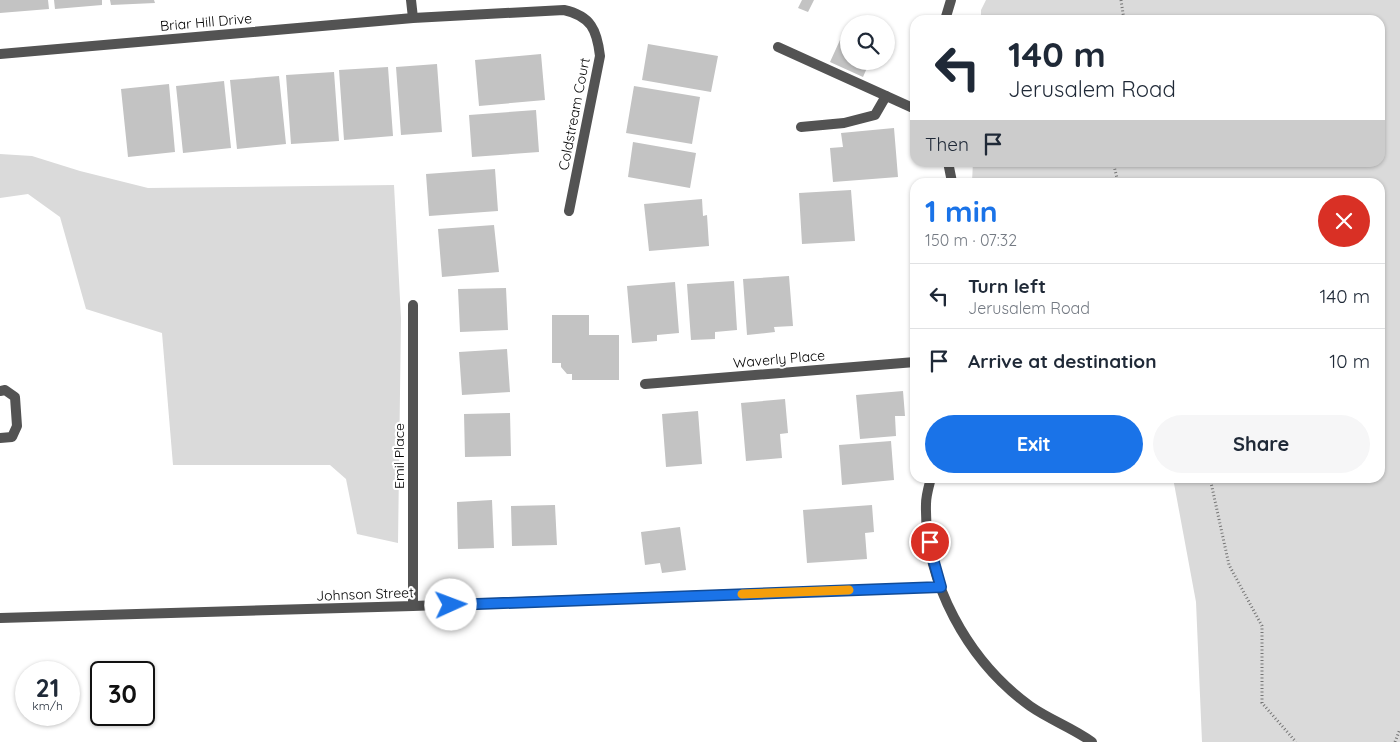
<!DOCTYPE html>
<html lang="en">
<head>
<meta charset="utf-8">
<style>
  :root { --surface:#fff; --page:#f6f6f7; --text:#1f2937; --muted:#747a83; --line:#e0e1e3; --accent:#1a73e8 }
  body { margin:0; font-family:Quicksand,sans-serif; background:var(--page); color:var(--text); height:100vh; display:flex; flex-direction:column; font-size:19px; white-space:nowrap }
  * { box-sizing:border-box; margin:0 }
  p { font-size:16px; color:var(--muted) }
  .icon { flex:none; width:28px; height:28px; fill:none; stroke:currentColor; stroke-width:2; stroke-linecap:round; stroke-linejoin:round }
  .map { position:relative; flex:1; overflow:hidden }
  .panel { position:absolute; left:910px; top:178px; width:475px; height:305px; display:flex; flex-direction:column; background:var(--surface); border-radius:15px; box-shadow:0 1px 4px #0004 }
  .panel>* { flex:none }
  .banner { position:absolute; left:910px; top:15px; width:475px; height:152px; border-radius:15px; box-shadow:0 1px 4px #0004; background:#fff; color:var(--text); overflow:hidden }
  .controls { position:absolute; left:840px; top:15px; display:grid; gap:10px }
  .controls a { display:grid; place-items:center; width:55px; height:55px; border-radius:50%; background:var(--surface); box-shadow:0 1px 4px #0004; font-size:25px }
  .speed { position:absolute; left:15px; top:661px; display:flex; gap:10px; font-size:25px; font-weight:700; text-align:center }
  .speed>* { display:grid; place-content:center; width:65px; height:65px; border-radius:50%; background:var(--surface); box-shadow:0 1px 4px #0004; line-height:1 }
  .speed small { font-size:12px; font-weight:400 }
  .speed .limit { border:2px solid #111; border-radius:8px; background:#fff; color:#111 }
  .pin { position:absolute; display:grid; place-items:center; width:42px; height:42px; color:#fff; margin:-21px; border:2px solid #fff; border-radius:50%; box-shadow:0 1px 5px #0007 }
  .me { position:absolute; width:55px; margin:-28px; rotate:88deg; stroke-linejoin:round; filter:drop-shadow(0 0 4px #0008) }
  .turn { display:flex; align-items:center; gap:18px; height:105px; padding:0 15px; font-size:22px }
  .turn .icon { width:65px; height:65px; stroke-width:2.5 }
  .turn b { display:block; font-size:35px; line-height:42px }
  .then { display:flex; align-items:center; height:48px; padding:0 15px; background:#0003; gap:10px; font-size:19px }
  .round { display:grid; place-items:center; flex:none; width:52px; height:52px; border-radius:26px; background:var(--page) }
  .overview { display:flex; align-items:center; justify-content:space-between; height:85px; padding:0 15px }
  h1 { font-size:30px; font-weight:800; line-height:38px; color:var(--accent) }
  .button { display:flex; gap:10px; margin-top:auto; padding:10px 15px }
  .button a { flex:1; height:58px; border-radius:30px; background:var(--accent); color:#fff; font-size:20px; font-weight:800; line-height:58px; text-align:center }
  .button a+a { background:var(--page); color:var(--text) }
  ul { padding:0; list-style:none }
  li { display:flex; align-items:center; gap:15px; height:65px; padding:0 15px; border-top:1px solid var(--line) }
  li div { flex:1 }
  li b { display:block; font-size:19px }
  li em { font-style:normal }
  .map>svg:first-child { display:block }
  .green { fill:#dadada }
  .building { fill:#c3c3c3 }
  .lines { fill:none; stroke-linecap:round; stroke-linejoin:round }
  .path { stroke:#757575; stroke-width:3; stroke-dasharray:1 2.5; stroke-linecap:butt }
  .service { stroke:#535353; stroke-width:10 }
  .minor { stroke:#535353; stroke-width:10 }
  .tertiary { stroke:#535353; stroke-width:10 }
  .route-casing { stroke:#114b97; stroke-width:12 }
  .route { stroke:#1a73e8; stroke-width:9 }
  .slow { stroke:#f59e0b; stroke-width:9 }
  .labels { text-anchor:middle; stroke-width:4.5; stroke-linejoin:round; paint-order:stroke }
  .street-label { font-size:14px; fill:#000; stroke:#fff }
</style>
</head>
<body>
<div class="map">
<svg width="1400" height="742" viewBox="0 0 1400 742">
  <rect width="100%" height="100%" fill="#fff"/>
  <!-- green -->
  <path class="green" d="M986,0H1400V742H1202L1196,602L1173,478H1380V182H972L973,162H1380V20H981V10Z
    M0,154L32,156L80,171L148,188L394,185L401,318L398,543L357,534L346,479L330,465H173L162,333L86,309L60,217L28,194L0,198Z"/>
  <!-- building -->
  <path class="building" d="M0,0H48L49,9L0,13Z
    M54,0H102V5L55,9Z
    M110,0H154L155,3L111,5Z
    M802,0H814L808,12L798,8Z
    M840,40L849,44V61H870L863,77L830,62Z
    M648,44L718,56L711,92L642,80Z
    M541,54L545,100L479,106L475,60Z
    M437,64L442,132L401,135L396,67Z
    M388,67L393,136L344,140L339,70Z
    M334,72L339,141L291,144L286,75Z
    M279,76L286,144L237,149L230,80Z
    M224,81L231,148L183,153L176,86Z
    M169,84L175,152L128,157L121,89Z
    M634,86L700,97L692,144L626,133Z
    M536,110L539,152L472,157L469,115Z
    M894,128L898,177L833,182L830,148L843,147L841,133Z
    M633,142L696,153L690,188L628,177Z
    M495,169L498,211L429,216L426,174Z
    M851,190L855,241L802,244L799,193Z
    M702,199L703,216L707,215L709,246L649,251L644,204Z
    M494,225L499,272L442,277L438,229Z
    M789,276L793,326L774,327L775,332L747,335L743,279Z
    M734,281L737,330L715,332V339L691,340L687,284Z
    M675,282L679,333L657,335V341L632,343L627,286Z
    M506,288L508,330L460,332L458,289Z
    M552,315H589V335H619V380H572V374H567L561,367V363H552Z
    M507,349L510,392L462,395L459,352Z
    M903,391L905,416H895L896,436L860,439L856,395Z
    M785,399L788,433L780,434L782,458L746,461L741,403Z
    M698,411L702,464L666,467L662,414Z
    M510,413L511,456L465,457L464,414Z
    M891,441L894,480L842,485L839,445Z
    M492,500L494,548L458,549L457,502Z
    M555,505L557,545L512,546L511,506Z
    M872,505L874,532L865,533L867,559L807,563L803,510Z
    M680,527L686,570L662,573L660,563L645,565L641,532Z"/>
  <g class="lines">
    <!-- path -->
    <path class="path" d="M1121,0L1124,20
      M1113,162L1118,182
      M1210,478L1229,565L1262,626V703L1296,742
      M1395,742L1400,729"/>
    <!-- service -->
    <path class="service" d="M801,127L844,123L875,115L886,96
      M0,391L5,390L15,397L17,426L12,437L0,438"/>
    <!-- minor -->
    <path class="minor" d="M411,0L413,18
      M778,47L915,109
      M0,54L413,18L564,10C591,16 597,30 600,56L569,211
      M413,305V606
      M645,384L915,362
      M0,618L413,606L941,587"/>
    <!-- tertiary -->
    <path class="tertiary" d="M945,20L951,0
      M948,162L952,182
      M931,478C929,486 926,495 926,504C924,582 968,661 1030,706C1050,720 1073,728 1092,742"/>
  </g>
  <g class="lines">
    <!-- route casing -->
    <g class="route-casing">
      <path id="route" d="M451,605L941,587L932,555L930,542"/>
    </g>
    <!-- route -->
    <use href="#route" class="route"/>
    <!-- slow -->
    <path class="slow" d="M742,594L849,590"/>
  </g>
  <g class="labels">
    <!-- street labels -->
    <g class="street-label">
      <text transform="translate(206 22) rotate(-5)" y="5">Briar Hill Drive</text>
      <text transform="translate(574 114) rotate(-79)" y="5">Coldstream Court</text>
      <text transform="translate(779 359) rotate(-5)" y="5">Waverly Place</text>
      <text transform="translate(399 456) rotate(-90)" y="5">Emil Place</text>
      <text transform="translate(365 594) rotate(-2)" y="5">Johnson Street</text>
    </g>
  </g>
</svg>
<div class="controls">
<a><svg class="icon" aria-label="search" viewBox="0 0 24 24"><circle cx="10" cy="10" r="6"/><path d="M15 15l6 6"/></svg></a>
</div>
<div class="speed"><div>21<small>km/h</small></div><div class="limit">30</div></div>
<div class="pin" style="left:930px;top:542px;background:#d93025"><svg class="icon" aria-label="arrive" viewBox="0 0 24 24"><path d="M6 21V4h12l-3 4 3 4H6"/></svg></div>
<svg class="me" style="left:451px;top:605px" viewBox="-20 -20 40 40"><circle r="19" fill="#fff"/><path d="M0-13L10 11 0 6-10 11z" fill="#1a73e8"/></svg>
<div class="banner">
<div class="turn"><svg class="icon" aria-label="left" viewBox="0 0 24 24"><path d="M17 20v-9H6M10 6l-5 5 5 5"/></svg><div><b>140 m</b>Jerusalem Road</div></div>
<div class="then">Then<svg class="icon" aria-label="arrive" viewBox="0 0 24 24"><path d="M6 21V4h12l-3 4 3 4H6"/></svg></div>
</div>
<section class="panel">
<div class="overview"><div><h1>1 min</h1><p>150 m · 07:32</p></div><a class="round" style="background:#d93025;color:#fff"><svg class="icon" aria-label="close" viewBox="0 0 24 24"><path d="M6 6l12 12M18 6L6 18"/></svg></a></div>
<ul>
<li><svg class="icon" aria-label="left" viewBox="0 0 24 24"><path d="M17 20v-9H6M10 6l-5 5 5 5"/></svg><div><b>Turn left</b><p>Jerusalem Road</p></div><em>140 m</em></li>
<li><svg class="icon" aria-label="arrive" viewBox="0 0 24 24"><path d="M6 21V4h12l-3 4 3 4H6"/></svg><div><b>Arrive at destination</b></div><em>10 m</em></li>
</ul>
<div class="button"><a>Exit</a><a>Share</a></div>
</section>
</div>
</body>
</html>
